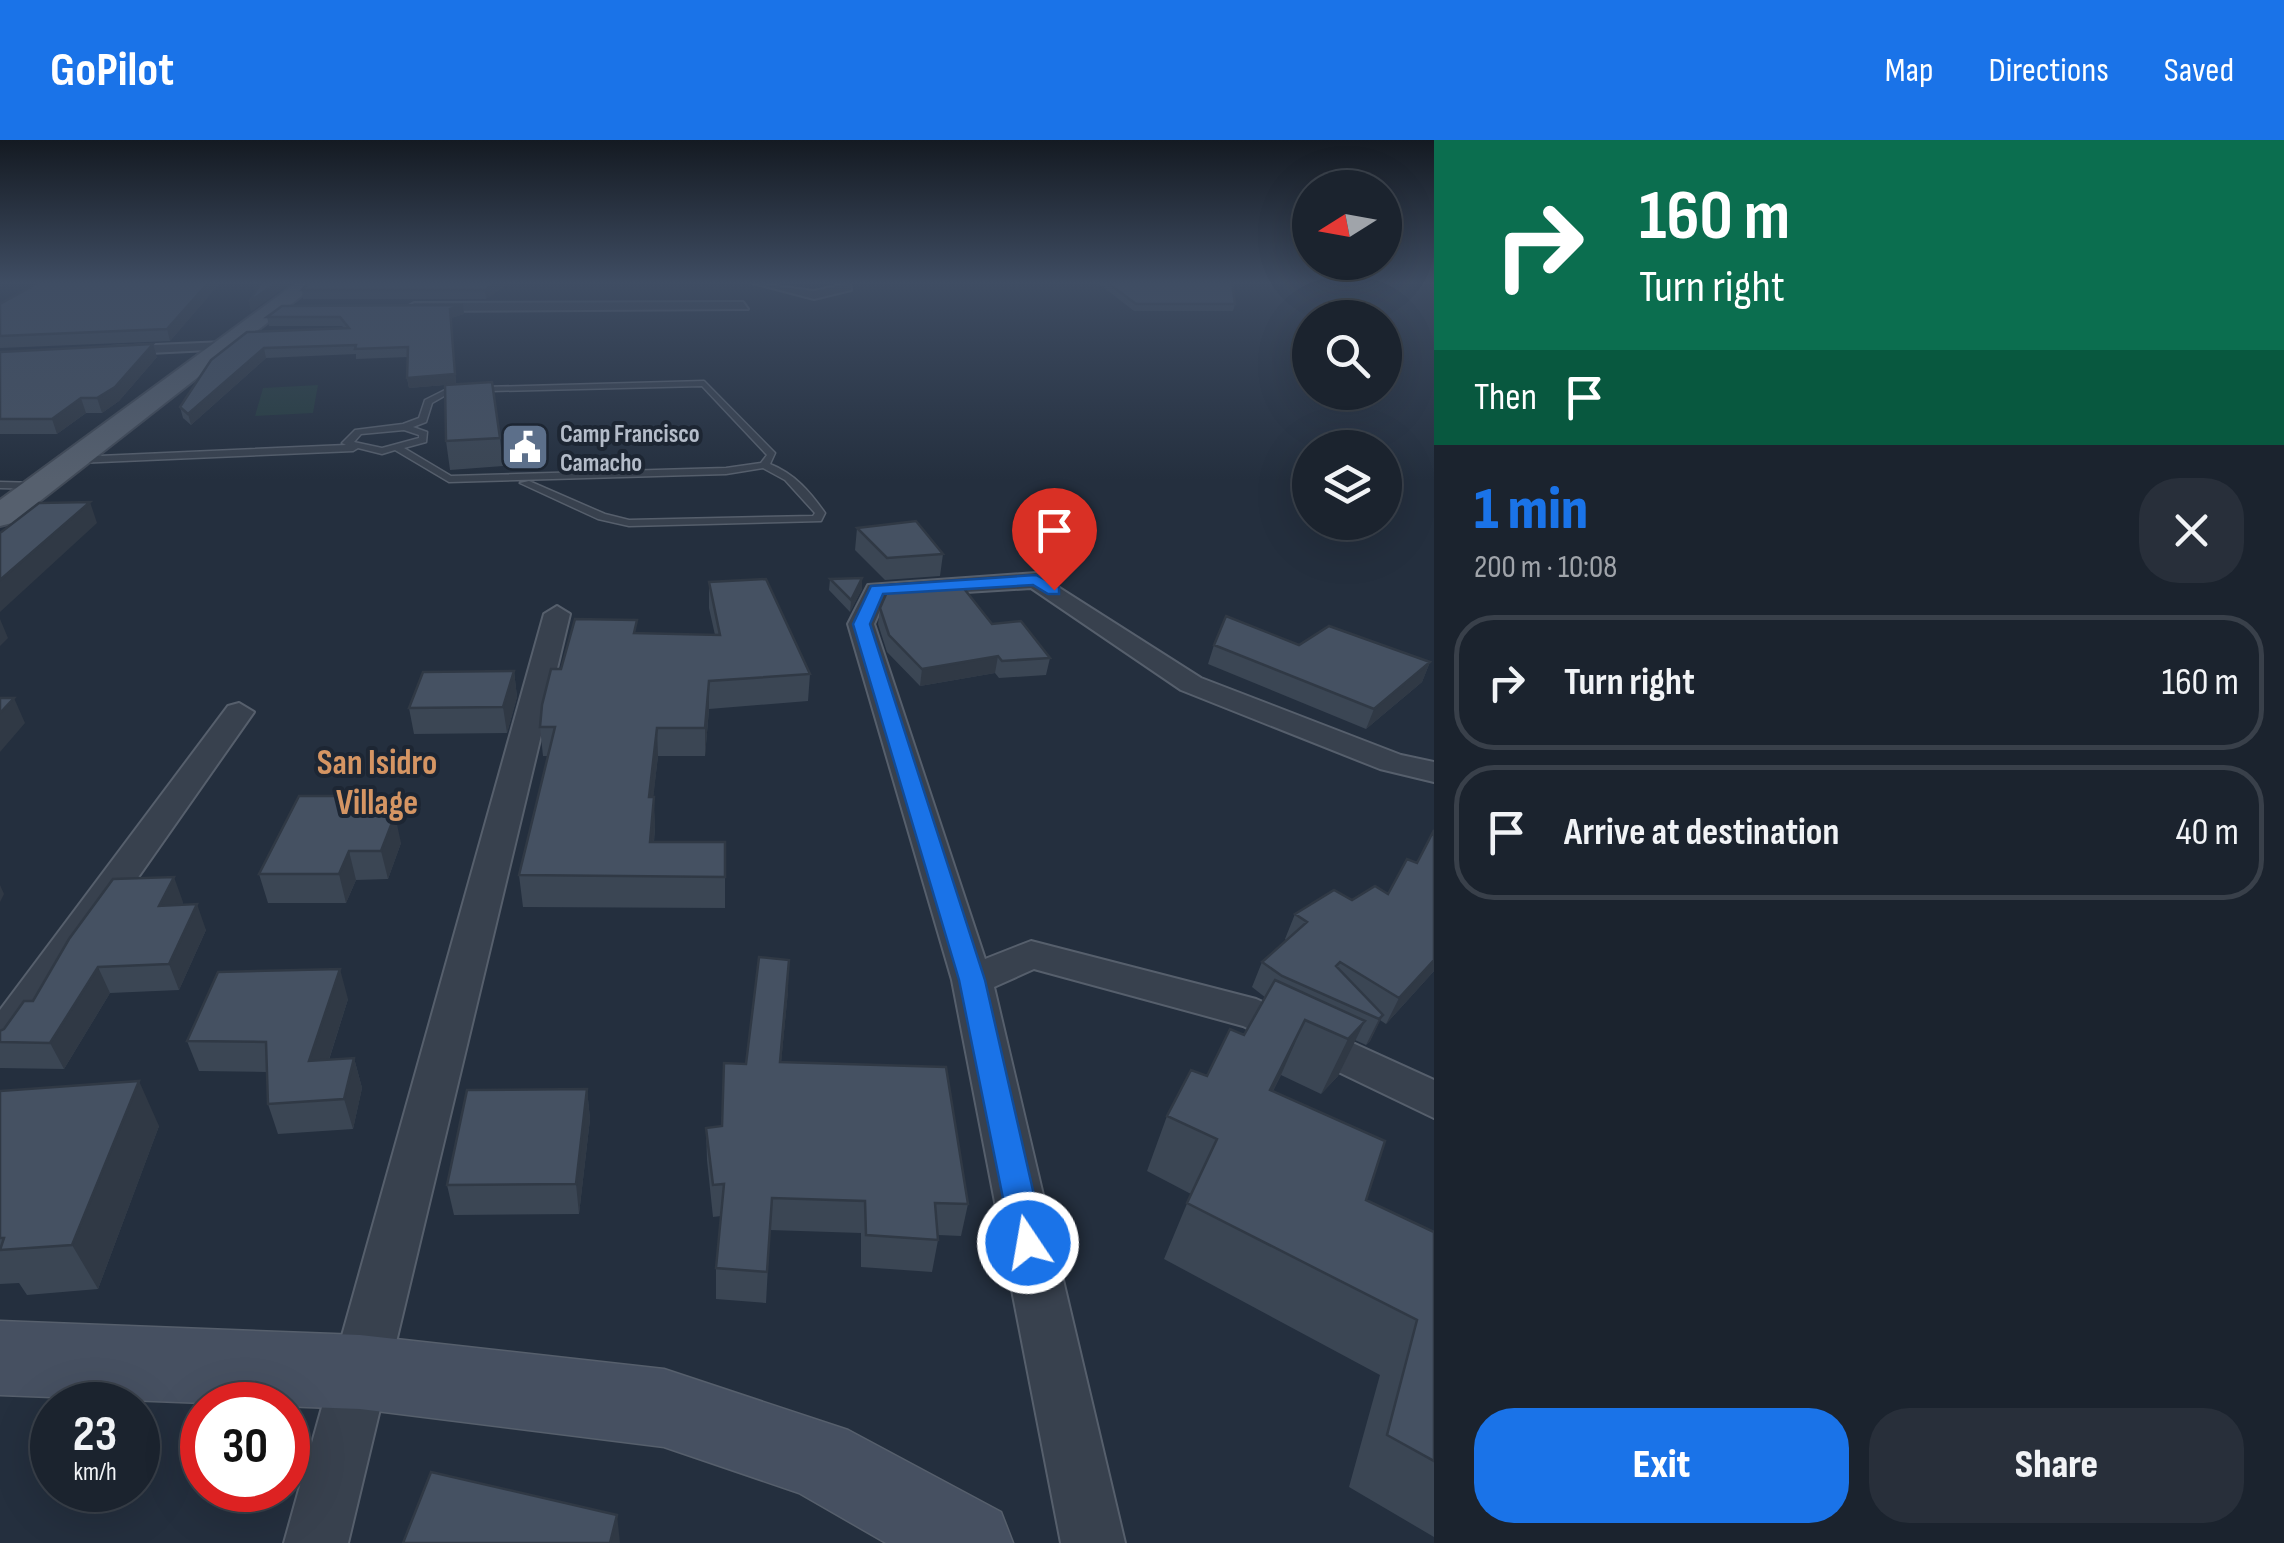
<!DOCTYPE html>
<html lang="en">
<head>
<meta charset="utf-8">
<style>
  :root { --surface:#1b232e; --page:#282f3a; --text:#f1f3f6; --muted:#a0a4aa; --line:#39404a; --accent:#1a73e8 }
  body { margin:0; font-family:"Sofia Sans Condensed",sans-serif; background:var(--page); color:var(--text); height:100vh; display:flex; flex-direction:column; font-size:38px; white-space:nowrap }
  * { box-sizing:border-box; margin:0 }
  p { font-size:32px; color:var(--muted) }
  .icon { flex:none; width:55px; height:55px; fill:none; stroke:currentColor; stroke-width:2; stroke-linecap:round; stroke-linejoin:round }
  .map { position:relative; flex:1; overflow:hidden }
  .sheet { display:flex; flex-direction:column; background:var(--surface); width:850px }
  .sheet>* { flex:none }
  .hud { background:#0b6e4f; color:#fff; overflow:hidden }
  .needle { width:65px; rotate:259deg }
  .buttons { position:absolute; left:1292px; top:30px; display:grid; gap:20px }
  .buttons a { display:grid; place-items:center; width:110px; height:110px; border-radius:50%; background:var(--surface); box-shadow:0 10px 40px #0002,0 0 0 2px var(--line); font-size:50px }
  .speed { position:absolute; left:30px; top:1242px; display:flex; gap:20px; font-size:50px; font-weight:700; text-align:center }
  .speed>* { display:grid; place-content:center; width:130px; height:130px; border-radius:50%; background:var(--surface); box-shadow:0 10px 40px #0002,0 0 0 2px var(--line); line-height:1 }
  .speed small { font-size:25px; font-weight:400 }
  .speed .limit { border:15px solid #d22; background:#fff; color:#111 }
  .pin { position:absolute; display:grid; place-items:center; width:85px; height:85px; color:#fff; margin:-102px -42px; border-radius:50% 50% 50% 0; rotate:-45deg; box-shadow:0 0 10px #0007 }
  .pin .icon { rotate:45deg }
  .me { position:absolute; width:110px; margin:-55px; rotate:348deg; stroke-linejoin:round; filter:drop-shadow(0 0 8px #0008) }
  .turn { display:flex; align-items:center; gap:35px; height:210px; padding:0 40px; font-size:45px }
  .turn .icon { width:130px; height:130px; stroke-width:2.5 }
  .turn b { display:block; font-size:70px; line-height:85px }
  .then { display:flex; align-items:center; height:95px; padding:0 40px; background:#0003; gap:20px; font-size:38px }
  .round { display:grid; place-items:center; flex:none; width:105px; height:105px; border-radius:40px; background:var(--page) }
  .summary { display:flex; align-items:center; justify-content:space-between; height:170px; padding:0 40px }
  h1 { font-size:60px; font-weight:800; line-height:75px; color:var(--accent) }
  .primary-button { display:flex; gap:20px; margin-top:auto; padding:20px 40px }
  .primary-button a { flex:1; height:115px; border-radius:40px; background:var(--accent); color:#fff; font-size:40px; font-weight:800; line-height:115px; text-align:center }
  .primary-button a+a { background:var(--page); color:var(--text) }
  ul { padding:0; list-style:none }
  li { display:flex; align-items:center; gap:30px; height:135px; margin:0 20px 15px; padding:0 20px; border:5px solid var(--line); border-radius:40px }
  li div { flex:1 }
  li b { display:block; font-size:38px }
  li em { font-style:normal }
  header { display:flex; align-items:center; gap:60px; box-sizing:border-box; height:140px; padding:0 50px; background:var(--accent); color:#fff }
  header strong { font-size:48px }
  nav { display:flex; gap:55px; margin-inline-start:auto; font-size:35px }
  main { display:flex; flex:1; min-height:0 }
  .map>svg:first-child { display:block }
  .green { fill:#263c3f }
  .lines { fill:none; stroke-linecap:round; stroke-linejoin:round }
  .lane-casing { stroke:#565f6c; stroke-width:3 }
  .street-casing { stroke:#565f6c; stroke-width:4 }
  .secondary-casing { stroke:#565f6c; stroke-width:3 }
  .primary-casing { stroke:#414a57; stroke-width:4 }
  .lane { fill:#38414e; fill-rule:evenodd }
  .street { fill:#38414e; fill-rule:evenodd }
  .secondary { fill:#465061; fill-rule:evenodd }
  .primary { fill:#56606e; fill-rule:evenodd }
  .wall { fill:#3b4654 }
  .shaded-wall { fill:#303945 }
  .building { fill:#455162; stroke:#303945; stroke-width:2.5 }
  .route { fill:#1a73e8; stroke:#114b97; stroke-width:2.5 }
  .labels { text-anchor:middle; stroke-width:8; stroke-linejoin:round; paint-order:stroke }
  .far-poi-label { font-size:25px; font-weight:bold; fill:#b4bcc9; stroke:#1d2633; text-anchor:start }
  .quarter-label { font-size:35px; font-weight:bold; fill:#d59563; stroke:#1d2633 }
</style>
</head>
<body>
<header>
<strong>GoPilot</strong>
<nav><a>Map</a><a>Directions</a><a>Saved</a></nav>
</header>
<main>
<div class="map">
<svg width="1434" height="1403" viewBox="0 0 1434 1403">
  <rect width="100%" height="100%" fill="#242f3e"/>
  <!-- green -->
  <path class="green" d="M318,245L313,273L255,276L263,248Z"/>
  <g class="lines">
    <!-- lane casing -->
    <g class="lane-casing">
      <path id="lane" d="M704,241L775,313L770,324C795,334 810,352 825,373L821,381L629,386L598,379L520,343L529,341L605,374L629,380L813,376L815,373L785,340L763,328L726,334L449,342L395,310L382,314L358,308L353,311L77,323L72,320L77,317L346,305L342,303L355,290L403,284L419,278L425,260L449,248ZM702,246L767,315L761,323L726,328L451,336L404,308L426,302L427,292L413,287L426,282L432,263L451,252ZM404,290L419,295V298L382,308L354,302L361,294Z
        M0,342L39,343L44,346L39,349L0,348Z"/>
    </g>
    <!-- street casing -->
    <g class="street-casing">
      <path id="street" d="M753,143L814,151L850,143L851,150L814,159Z
        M743,162L748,169L414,171L407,167L414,163Z
        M224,202L229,203V209L110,215L103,211L110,207Z
        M1036,433L1201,538L1401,615L1434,622V642L1380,629L1181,550L1031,448L886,457L874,484L985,819L1031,801L1256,859L1434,940V978L1243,886L1034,829L994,847L1125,1403H1061L952,840L848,484L868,445Z
        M557,466L570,474L348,1403H284L544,474Z
        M239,563L254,572L15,913L0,918V870L228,566Z"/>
    </g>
    <!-- secondary casing -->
    <g class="secondary-casing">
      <path id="secondary" d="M0,1181L360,1195L664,1229L848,1290L1001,1372L1013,1403H886L799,1353L664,1307L360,1269L0,1255Z"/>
    </g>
    <!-- primary casing -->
    <g class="primary-casing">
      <path id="primary" d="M296,143H318L12,383L0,386V360Z"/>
    </g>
    <!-- lane -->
    <use href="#lane" class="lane"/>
    <!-- street -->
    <use href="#street" class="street"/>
    <!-- secondary -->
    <use href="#secondary" class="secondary"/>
    <!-- primary -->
    <use href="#primary" class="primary"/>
  </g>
  <!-- wall -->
  <path class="wall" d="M220,143L170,201L0,208V164Z
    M509,143L486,159H303L302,150Z
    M1098,143H1232L1235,164L1233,171H1134Z
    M463,165L464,174L451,178L456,244L409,248L407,238L408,217L356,219V214L266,218L191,285L183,278L180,267L211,220L344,188L342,186H269L267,177Z
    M0,212L157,217L119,261L102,273H86L57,294H0Z
    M500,298L503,326L450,330L446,301Z
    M857,388L943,414L940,436L885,440L855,410Z
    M862,438V449L850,472L829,450L830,439Z
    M709,442L810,534L808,561L709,569L705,616H658L653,657L655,687L654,702H725V768L523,767L519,735L548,616H543L540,587L561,529L638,493L715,495L709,468Z
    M880,468L992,484L1050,518L1046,535L999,538L995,533L920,546L887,512L878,484Z
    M1214,505H1299L1430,522L1422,542L1366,589L1208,524Z
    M514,531L517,557L507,593L414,594L409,568Z
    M380,675L401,703L388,739L356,740L346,763H268L259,734Z
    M183,762L182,765L206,790L179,850L110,853L64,929L0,928V891L33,861Z
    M1295,774L1434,831L1386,884L1380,880L1370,901L1366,905L1355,900L1338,936L1321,954L1281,935L1273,951L1366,1060L1434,1092V1397L1349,1347L1380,1235L1164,1119L1191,1054L1147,1031L1167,976L1244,895L1266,858L1252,847L1262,822L1286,800L1285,799Z
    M788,851L781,922L968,1064L961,1096L938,1095V1100L932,1132L861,1127V1093L770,1090L766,1163L716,1159V1128L721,1076L713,1077L707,1020L706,988L722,986L746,924Z
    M348,859L329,920L354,918L362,948L353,989L278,994L268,964L267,932L199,931L187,901Z
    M587,949L590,979L579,1074L454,1075L447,1045Z
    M0,951L159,986L98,1149L27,1155L19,1143L0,1144Z"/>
  <!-- shaded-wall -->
  <path class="shaded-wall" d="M208,143H220L170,201L167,189Z
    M276,143H291L251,172L249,162Z
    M495,143H509L486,159L485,150Z
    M463,165L464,174L451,178L456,244L409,248L407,238L450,169Z
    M153,204L157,217L119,261L102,273L97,258Z
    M264,208L266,218L191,285L188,274Z
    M81,258L86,273L57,294L52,279Z
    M90,362L97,383L0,472V440Z
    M862,438V449L850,472L851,460Z
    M0,479L8,498L0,506Z
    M998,516L995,533L920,546L922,529Z
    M1430,522L1422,542L1366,589L1374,569Z
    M514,531L517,557L507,593L503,567Z
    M709,541V569L705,616V588Z
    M14,558L25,583L0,612V573Z
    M657,588L658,616L650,687L649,657Z
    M376,656L382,683L367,675Z
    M654,657L655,687L651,732L650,702Z
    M395,675L401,703L388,739L381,711Z
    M349,711L356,740L346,763L339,734Z
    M174,737L183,762L169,791L159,766Z
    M0,745L4,754L0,762Z
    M197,764L206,790L179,850L169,824Z
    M789,820L788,851L778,954L780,922Z
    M1434,820V831L1386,884L1399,858Z
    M98,827L110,853L64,929L50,903Z
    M340,829L348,859L319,951L309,921Z
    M1383,875L1370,901L1366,905L1379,879Z
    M1305,880L1281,935L1246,1005L1270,950Z
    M1365,881L1338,936L1321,954L1348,899Z
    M354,918L362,948L353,989L344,959Z
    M139,941L159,986L98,1149L72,1105Z
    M587,949L590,979L579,1074L576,1044Z
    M617,1375L620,1403H610Z"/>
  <!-- building -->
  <path class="building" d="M38,143H208L167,189L0,196V164Z
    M261,143H276L249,162Z
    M308,143H495L485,150H302Z
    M1108,143H1232L1235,164H1136Z
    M463,165L450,169L455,234L407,238L408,207L355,209L356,205L264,208L188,274L180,267L211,220L247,192L349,188L340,177H267L282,166Z
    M153,204L115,247L97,258H81L52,279H0V212Z
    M492,242L500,298L446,301L445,245Z
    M90,362L0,440V393L39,363Z
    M916,381L943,414L887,418L857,388Z
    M862,438L851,460L830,439Z
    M766,439L810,534L709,541L705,588H657L649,657H654L650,702H725V737L519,735L555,587H540L542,565L551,529H561L575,479L637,480L634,493L720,495L709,442Z
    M958,441L992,484L1021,481L1050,518L1002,521L998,516L922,529L889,495L880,468L890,445Z
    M1226,476L1299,505L1329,486L1430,522L1374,569L1214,505Z
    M514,531L503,567L409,568L423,532Z
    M0,558H14L0,573Z
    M299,656H376L367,675H395L381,711H349L339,734H259Z
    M1434,690V820L1399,858L1340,822L1336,826L1383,875L1379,879L1282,836L1262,822L1307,782L1295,774L1334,750L1352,760L1375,746L1388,754L1407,719L1417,723Z
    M174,737L159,766L197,764L169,824L98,827L50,903L0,902V891L4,889L24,861H33L69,799L113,739Z
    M759,817L789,820L780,922L946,927L968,1064L935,1063L938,1100L866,1095L865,1061L772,1058L767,1132L716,1128L724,1044L713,1045L706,988L722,986L724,923L746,924Z
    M340,829L309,921L354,918L344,959L268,964L266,902L187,901L218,832Z
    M1275,840L1365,881L1348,899L1305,880L1270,950L1385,1001L1366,1060L1434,1092V1321L1387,1295L1417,1180L1187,1063L1217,999L1167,976L1191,930L1207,936L1230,889L1244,895Z
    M139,941L72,1105L0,1110L4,1098H0V951Z
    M587,949L576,1044L447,1045L467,950Z
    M431,1332L617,1375L610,1403H403Z"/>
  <!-- sky -->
  <linearGradient id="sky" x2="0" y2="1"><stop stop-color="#141a22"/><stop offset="0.42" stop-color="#3f4d63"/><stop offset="1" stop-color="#3f4d63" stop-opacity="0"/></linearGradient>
  <rect width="1434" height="340" fill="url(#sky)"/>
  <!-- route -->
  <path class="route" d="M1036,435L1059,447V454H1048L1033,445L883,454L870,484L985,840L1045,1103L1040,1113L1028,1118L1016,1113L1012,1103L959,840L853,484L871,446Z"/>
  <!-- icons -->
  <defs>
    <g id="civic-square" transform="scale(2.5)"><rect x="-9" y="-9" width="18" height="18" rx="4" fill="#5c6f8a" stroke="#1d2633"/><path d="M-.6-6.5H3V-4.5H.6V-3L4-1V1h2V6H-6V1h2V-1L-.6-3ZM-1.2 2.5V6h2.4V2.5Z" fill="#fff"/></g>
  </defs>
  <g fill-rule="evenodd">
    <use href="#civic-square" x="525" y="307"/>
  </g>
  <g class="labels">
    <!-- far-poi labels -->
    <g class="far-poi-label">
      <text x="560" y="302">Camp Francisco<tspan x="560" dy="29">Camacho</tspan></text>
    </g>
    <!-- quarter labels -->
    <g class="quarter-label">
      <text x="377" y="634">San Isidro<tspan x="377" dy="40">Village</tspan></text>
    </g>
  </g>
</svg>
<div class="buttons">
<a><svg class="needle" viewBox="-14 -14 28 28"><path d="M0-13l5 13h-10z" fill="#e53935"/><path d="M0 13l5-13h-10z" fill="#a0a4aa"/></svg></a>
<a><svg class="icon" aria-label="search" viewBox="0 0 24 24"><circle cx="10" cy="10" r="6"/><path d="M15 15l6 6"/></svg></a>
<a><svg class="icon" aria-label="layers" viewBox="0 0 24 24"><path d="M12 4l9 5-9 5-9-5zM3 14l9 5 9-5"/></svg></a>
</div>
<div class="speed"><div>23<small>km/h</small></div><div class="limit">30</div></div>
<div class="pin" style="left:1054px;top:450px;background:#d93025"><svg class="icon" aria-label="arrive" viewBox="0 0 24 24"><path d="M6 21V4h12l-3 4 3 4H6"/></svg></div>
<svg class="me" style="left:1028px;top:1103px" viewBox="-20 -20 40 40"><circle r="17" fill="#1a73e8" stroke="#fff" stroke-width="3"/><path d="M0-11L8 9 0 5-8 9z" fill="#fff"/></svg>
</div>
<section class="sheet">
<div class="hud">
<div class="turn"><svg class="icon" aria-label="right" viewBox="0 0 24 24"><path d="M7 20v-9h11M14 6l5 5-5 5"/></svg><div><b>160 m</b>Turn right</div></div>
<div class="then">Then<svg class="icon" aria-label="arrive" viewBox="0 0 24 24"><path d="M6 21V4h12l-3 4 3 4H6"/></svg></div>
</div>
<div class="summary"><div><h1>1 min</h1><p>200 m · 10:08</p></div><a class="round"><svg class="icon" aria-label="close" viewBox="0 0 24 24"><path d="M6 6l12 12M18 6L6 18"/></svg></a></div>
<ul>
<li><svg class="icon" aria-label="right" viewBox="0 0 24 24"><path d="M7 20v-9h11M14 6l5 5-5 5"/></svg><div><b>Turn right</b></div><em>160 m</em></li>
<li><svg class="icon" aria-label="arrive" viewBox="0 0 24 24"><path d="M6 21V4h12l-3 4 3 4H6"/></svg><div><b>Arrive at destination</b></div><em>40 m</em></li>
</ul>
<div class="primary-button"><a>Exit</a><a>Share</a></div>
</section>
</main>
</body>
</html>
